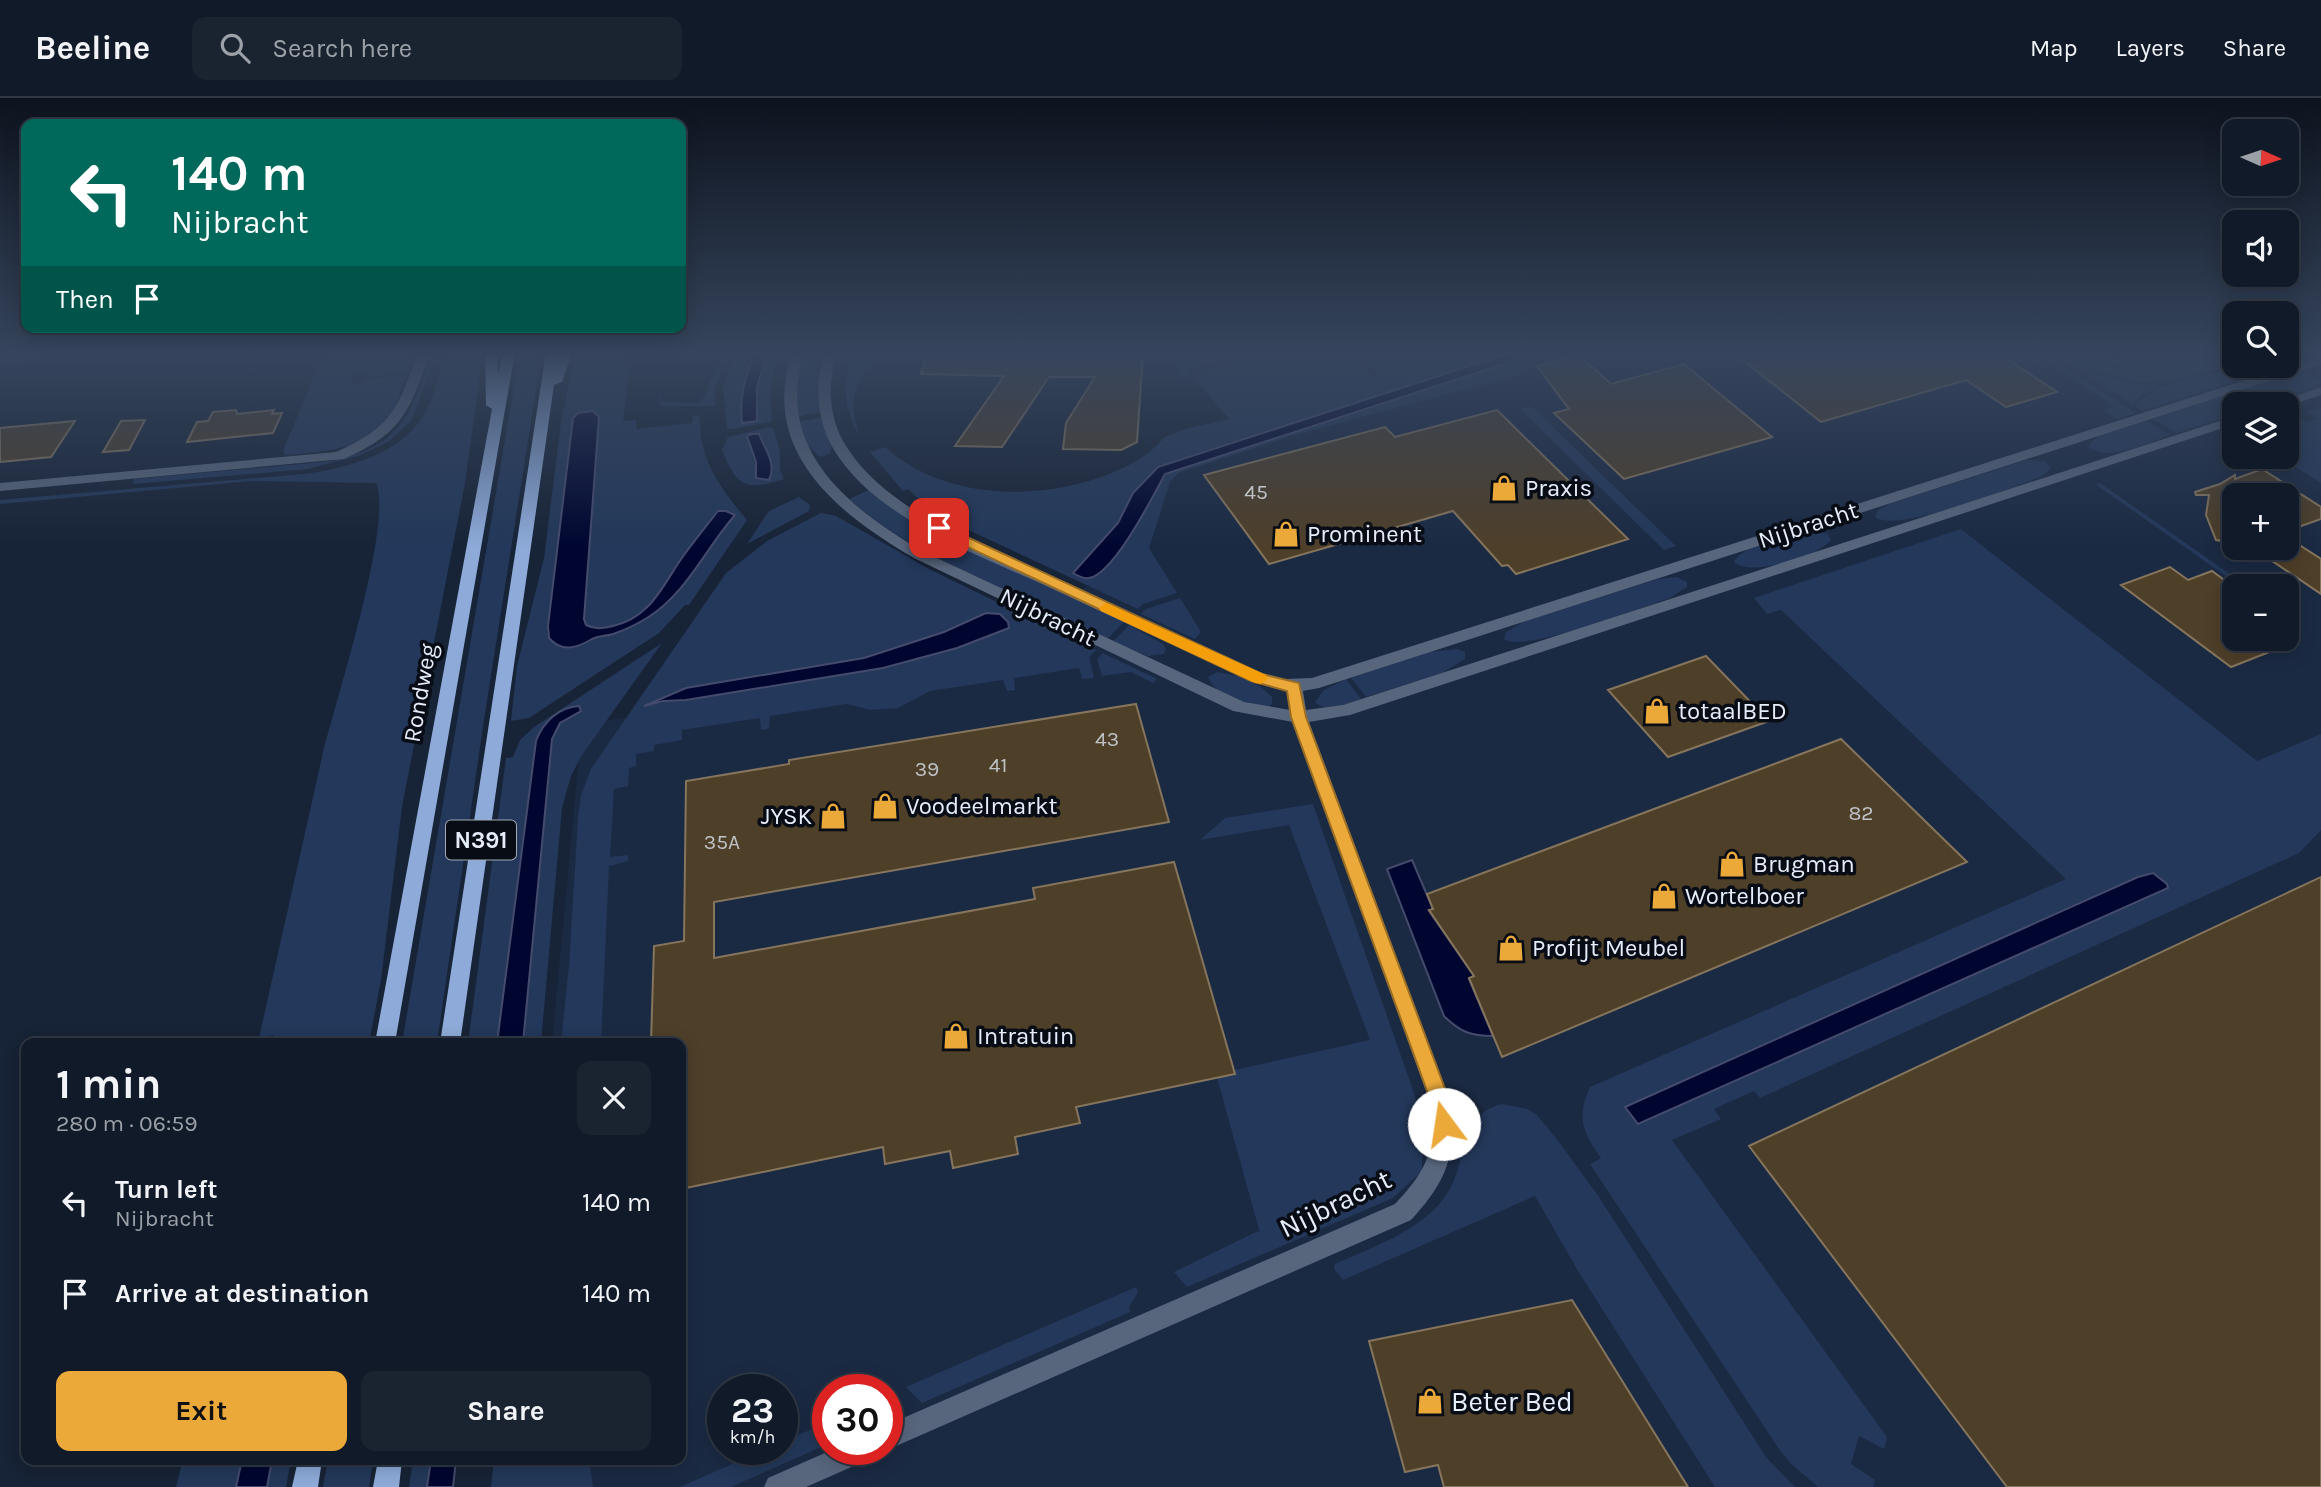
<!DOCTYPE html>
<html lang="en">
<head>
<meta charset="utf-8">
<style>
  :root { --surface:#111a28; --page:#1a2330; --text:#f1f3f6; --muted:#9ca1a8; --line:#303845; --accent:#eba93a }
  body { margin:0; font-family:Karla,sans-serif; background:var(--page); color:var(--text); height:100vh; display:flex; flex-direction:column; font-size:26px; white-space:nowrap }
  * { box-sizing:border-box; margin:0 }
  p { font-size:23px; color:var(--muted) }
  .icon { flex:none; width:38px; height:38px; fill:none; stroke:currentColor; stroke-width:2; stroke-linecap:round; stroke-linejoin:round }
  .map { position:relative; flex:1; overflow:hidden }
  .sheet { position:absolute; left:21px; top:940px; width:665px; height:427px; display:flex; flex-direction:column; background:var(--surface); border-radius:14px; box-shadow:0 4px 18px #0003,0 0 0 2px var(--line) }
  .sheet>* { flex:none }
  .guide { position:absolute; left:21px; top:21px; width:665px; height:214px; border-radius:14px; box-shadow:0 4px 18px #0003,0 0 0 2px var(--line); background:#00695c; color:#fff; overflow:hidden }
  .needle { width:46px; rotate:93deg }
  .fabs { position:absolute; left:2222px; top:21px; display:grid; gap:14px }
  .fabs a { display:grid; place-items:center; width:77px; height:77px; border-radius:14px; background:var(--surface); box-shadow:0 4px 18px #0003,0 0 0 2px var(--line); font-size:35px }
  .speed { position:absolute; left:707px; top:1276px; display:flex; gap:14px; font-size:35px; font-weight:700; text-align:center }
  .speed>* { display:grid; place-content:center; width:91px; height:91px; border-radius:50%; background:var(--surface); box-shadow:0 4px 18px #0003,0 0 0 2px var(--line); line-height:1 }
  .speed small { font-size:18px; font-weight:400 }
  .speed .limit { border:10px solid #d22; background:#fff; color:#111 }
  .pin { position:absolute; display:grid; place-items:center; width:60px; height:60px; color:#fff; margin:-30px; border-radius:14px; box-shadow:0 4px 10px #0006 }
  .me { position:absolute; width:77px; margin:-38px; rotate:346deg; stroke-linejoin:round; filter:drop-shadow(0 0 5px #0008) }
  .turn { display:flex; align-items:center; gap:24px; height:147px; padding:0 35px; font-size:32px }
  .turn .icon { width:91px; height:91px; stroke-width:2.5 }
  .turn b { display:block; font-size:49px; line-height:60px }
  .then { display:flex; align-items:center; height:66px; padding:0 35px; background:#0003; gap:14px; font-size:26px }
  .round { display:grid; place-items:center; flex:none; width:74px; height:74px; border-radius:14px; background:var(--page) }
  .head { display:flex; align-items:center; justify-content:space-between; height:119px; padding:0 35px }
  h1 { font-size:42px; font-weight:700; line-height:52px }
  .action { display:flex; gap:14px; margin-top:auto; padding:14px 35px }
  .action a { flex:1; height:80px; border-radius:14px; background:var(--accent); color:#111; font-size:28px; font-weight:700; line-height:80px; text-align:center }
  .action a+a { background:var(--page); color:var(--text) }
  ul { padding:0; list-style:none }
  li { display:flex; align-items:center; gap:21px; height:91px; padding:0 35px }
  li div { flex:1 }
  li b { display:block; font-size:26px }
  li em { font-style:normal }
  header { display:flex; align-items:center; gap:42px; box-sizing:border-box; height:98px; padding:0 35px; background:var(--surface); border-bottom:2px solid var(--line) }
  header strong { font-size:33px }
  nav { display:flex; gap:38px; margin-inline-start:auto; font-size:24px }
  .search { width:490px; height:63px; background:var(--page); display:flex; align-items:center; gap:18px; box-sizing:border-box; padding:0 24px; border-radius:14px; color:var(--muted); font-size:26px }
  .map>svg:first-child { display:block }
  .built { fill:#1b2a43; fill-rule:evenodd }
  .green { fill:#23385a; fill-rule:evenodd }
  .water { fill:#000630; stroke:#454b6d; stroke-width:2 }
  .building { fill:#4e3f29; stroke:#86755d; stroke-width:2 }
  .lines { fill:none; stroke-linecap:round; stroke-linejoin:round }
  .minor { fill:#58667d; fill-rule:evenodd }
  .major { fill:#8daad8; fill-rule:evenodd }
  .route { fill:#eba93a; stroke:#996e26; stroke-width:2 }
  .slow { fill:#f59e0b }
  .labels { text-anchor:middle; stroke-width:7; stroke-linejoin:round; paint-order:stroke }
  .number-label { font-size:21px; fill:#bfc2c6 }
  .shield { fill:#070c15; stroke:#a2aab6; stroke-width:2 }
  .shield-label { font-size:23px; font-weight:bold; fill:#e5edfb }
  .poi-label { font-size:24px; fill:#e5edfb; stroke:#070c15; text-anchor:start }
  .street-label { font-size:24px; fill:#e5edfb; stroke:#070c15 }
  .near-street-label { font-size:28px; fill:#e5edfb; stroke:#070c15 }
  .near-poi-label { font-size:28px; fill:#e5edfb; stroke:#070c15; text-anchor:start }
</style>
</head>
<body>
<header>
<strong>Beeline</strong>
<div class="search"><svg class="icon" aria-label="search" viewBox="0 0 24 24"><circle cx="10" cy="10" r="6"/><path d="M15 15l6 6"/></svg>Search here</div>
<nav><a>Map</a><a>Layers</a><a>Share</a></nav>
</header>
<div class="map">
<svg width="2321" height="1389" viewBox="0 0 2321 1389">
  <rect width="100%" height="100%" fill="#172336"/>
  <!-- built -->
  <path class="built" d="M1544,254H2235V268H2287V254H2321V1389H509L512,1362H681V945H552L582,627L836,584L1029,526L1095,483L1174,373ZM2235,306H2287V359H2235ZM2235,397H2287V450H2235ZM2235,488H2287V541H2235ZM723,1292H782V1351H723ZM828,1292H887V1351H828Z"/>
  <!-- green -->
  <path class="green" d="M0,254H119L0,266Z
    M324,254H415L407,275L366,279L367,275L354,276L351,286L363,285L365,281L406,278C400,293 396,316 383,327C356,353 320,354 285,357L283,353Z
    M433,254H438L411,323L389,343L361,357L308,371L133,386L134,381L333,363C404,346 410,317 433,254Z
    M446,254H483L465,385L402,709L381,882L369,945H354L351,941L332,945H272L274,937L259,940C280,846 301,753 322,659C334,608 394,424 376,385L252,383L0,406V402L303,376C344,371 398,357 422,320C434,301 439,275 446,254Z
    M520,254H542L484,622L437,945H402Z
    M575,254H631L623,323L636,322L637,331L692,325L693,317L699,318C701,326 700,336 702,345C709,376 728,399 747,422L689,507H685L659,535L529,620L511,623L517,568L544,460L561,324ZM578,315L599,319L584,521L586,527C605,537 638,522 651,507C662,496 669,479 678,466C690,447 704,430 717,413L734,417C707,452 686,497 647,520C630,530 608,532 592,542C578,550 552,555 547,534L573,320Z
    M725,254H730L715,289V308H660L659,298L661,296L660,304L700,305L709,290L707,288L719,268H723L724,265H720Z
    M737,254H780C772,277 769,298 772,322L769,324L733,331L727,330L723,288Z
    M803,254H827L819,283L821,314L796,319L797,272Z
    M851,254L879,257C863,273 850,295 854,318C856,326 859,334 860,339C843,311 843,285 851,254Z
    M1184,254H1248L1190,272L1188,274L1190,276L1270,254H1348L1373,279L1378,277L1358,254H1512L1158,369L1133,395L1118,425L1078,469L1074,475L1086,480L1092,479C1125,451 1145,415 1164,377L1541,254H1547L1518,264L1526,275L1291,338L1178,375L1170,384L1149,450L1177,495L1143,506L1138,511L962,429L925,407L908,391L903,393L870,354L885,349C945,403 1042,404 1114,374C1129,368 1143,360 1155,349C1159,346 1162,340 1167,338C1184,329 1210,326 1229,321L1192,277L1180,281C1176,269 1173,262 1184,254Z
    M2032,254H2042L2135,315L2117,321L2104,312L2114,308Z
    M2051,254H2078L2114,263L2166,254H2235V267L2173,283L2138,284L2074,269Z
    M2250,268H2282L2141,313L2136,309C2150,281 2221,276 2250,268Z
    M2079,272L2128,285L2160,287L2141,298L2133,307Z
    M2298,273H2304L2321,282V287L2264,306H2235V316L2176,335L2153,321Z
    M1531,308L1676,448L1664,452L1520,311Z
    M2321,310V385L2279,359H2287V321L2296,318L2306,324L2317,321L2308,314Z
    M822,319L832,346L830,356L820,359L804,344L798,324Z
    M2147,323L2170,337C2150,344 2105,366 2088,348L2098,338Z
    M770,329L773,330L780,353V372L784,381C746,393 737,390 722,352L728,339ZM760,336L770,361L769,382H762L757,374L748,339Z
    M2027,362L2045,363L2051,370L2041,379C2012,389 1896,436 1875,419L1878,412L1889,406Z
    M2100,385L2247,488H2240L2095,386Z
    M871,391L955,445L1124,524L1107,541C1022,500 920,463 849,401Z
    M799,399L810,407L809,413L747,446L769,413Z
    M821,415L836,418L931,472L1096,552L1089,559L1094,580L1082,581L1079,570L1014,580L1015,592L1007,593L1003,582L930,593L898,610L870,612L847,606L770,618L769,631L761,632L760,620L682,632V642L654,647V653L636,656V668L629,670L628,688L614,691L610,759L628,757V763L609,768L601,945H561L569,867L578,720L581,697L591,671L726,475L767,443ZM986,515L1000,516L1009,530L957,550L883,570L644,607L686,590L864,560L944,534Z
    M1961,431L2257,663L2321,636V732L2299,755L1760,1000L1754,993L1714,1011L1721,1021L1672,1042L1887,1339L1884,1351L1859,1338L1851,1366L1875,1382L1873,1389H1818L1790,1365L1779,1351L1590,1066L1601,1060C1583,1035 1576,1019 1590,989L2066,781L1781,512L1767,516L1754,500Z
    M1821,434L1828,436L1831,442C1819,458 1750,480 1734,464C1742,446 1802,433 1821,434Z
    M1677,479L1687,484V489L1670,500C1643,509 1522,556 1504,541L1506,534L1525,523L1658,481Z
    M1180,500L1201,534L1195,541L1141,516L1146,511Z
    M1129,527L1163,546L1166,551L1164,556L1148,558L1113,544Z
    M662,545L582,657L571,678L562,710L541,945H523L552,641L560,625L581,613L579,608L536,643L497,945H468L506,660L513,659L520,642L534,629Z
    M1458,551L1465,554V561L1442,575L1366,599L1351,580L1429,554Z
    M1103,555L1157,581L1153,585L1131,574L1102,578L1097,561Z
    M1217,574L1243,579L1261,589L1272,599V606L1267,609C1247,605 1216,600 1208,579Z
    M1346,581L1361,601C1347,605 1327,616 1315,604L1324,592Z
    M1313,706L1423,1021L1422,1073L1393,1100L1187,1189L1174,1174L1258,1133L1260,1135L1216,976L1370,942L1289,727L1200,742L1225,720Z
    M1502,1006L1527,1011L1537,1017L1556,1040L1599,1099L1766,1359L1795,1389H1715L1578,1173L1535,1098L1343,1182L1334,1171L1335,1166C1373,1149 1418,1134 1444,1100C1471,1065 1453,1019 1502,1006Z
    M1136,1189L1138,1194L1129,1209L1130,1214L922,1305L906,1289Z
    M828,1324V1346L731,1389H680L766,1351H782V1344Z
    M183,1362H242L236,1389H176Z
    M272,1362H291L286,1389H267Z
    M328,1362H373L369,1389H323Z
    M413,1362H431L427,1389H409Z
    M494,1362H589L593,1389H491Z"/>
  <!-- water -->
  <path class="water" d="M755,254H768L757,289V323L742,325C739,299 745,278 755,254Z
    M1512,254H1541L1165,376C1153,398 1114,476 1089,480C1084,481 1078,478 1073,475L1118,425L1133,395L1158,369Z
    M2078,254H2166L2114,263Z
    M593,313L599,319L584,521L586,527C596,532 603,530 613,528C652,519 663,486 684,457C695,442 707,427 718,413H726L735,417C705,451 687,495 647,520C637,526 625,532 613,536C607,538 598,538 592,541C577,550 562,555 549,540L548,528L573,320L578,315Z
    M752,336H759C765,351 777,366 769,382L756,380V364L747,338Z
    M986,515L1000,516L1008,524L1009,530L957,550L883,570L686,602L663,603L644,608L686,590L864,560L944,534Z
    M579,608L581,613L560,625L552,641L523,945H497L536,643C543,624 559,609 579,608Z
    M1412,762L1433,811L1429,813L1474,878L1469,881L1493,938C1471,938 1460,934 1444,918L1387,771Z
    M2153,775L2167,786L2168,790L1638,1026L1625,1009L2138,779Z
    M242,1362H272L267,1389H236Z
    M431,1362H456L453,1389H427Z"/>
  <!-- building -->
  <path class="building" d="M927,254L1143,256L1137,344L1121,352L1063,351L1066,325L1095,279H1049L1002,349L955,348L1004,278L921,276Z
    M1733,254H1997L2057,294L2006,309L1966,282L1821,324Z
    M1579,257L1611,286L1684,266L1772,339L1624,381L1554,315L1569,311L1537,268Z
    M236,312L237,316L274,312L272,316L282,315L273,335L187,344L197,324L208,323L213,314Z
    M1497,312L1628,441L1516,476L1508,467L1502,468L1453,413L1269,466L1204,377L1385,329L1395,339Z
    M145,322L129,352L103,354L121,323Z
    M75,323L51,359L0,364V330Z
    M2262,371L2321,409V421L2287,433V397H2235V445L2216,442L2206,417L2209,397H2196L2195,394L2220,386L2235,377V381Z
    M2287,439L2321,461V496L2253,450H2287Z
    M2170,469L2188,482L2212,473L2235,490V541L2300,542L2231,569L2121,487Z
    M1706,558L1769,623L1668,659L1608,592Z
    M1136,606L1169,724L714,804V860L1035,801L1033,790L1174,764L1235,976L1076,1009L1080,1025L1015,1039L1018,1056L953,1070L950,1053L885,1066L883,1049L681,1091V945H651L654,848L684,843L686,683L789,666V662Z
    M1841,641L1967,764L1502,959L1469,880L1474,878L1429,812L1433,811L1427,796Z
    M2321,779V1389H2007L1749,1048Z
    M1572,1202L1688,1389H1444L1438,1367L1405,1374L1369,1243Z"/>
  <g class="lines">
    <!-- minor -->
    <path class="minor" d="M418,254H430C410,313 403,335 344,361L0,393V385L336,354C393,329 398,310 418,254Z
      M792,254H804C774,353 848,409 924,454L1244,604L1290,612L1287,593L1250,583C1186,553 1121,523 1057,493C985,459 877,423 834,352C816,321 814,287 825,254H837C827,287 828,322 848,351C890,416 991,451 1058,482C1126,513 1194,543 1262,575L1285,581L1312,580L2321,258V266L1319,590L1303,593L1306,612L1343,607L2235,318V326L1350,617L1309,624L1450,1004C1458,1056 1446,1084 1411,1122L887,1352L884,1351H887V1327L1395,1106C1428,1071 1436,1052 1430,1004L1293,624L1233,613L914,460C837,415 759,354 792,254Z
      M2321,289V297L2287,308L2274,306Z
      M834,1351H875L872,1360L806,1389H764L768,1380Z"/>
    <!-- major -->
    <path class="major" d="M485,254H497L498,277L503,254H515L395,945H375L492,311L486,307Z
      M546,254H558L557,261L560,254H572L562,284L554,287L460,945H440Z
      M298,1362H322L318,1389H292Z
      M378,1362H402L399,1389H373Z"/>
  </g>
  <!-- sky -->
  <linearGradient id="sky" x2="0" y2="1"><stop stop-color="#0d131e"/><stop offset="0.57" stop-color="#36455d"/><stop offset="1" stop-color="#36455d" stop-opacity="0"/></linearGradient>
  <rect width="2321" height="449" fill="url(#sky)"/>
  <!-- route -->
  <path class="route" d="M939,426L1262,576L1299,585L1306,619L1450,1004L1454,1026L1451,1033L1444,1035L1437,1033L1431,1004L1291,619L1287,593L1251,583L934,433V427Z"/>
  <!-- slow -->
  <path class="slow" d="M1106,505L1266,577L1268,581L1261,586L1255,585L1101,513L1099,510Z"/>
  <!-- icons -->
  <defs>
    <g id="shop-bare" transform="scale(2.1)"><path d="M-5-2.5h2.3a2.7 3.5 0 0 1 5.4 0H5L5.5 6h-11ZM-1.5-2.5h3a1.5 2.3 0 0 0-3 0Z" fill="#eba93a" stroke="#070c15" stroke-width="2.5" paint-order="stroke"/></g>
  </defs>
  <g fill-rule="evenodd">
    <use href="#shop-bare" x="1504" y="390"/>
    <use href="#shop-bare" x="1286" y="436"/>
    <use href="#shop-bare" x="1657" y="613"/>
    <use href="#shop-bare" x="885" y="708"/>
    <use href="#shop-bare" x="833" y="718"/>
    <use href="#shop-bare" x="1732" y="766"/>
    <use href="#shop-bare" x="1664" y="798"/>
    <use href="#shop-bare" x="1511" y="850"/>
    <use href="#shop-bare" x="956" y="938"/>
    <use href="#shop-bare" x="1430" y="1303"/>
  </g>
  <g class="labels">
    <!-- number labels -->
    <g class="number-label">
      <text x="1256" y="401">45</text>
      <text x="1107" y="648">43</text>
      <text x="998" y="674">41</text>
      <text x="927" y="678">39</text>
      <text x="1861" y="722">82</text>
      <text x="722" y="751">35A</text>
    </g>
    <!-- shield labels -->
    <rect class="shield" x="446" y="722.5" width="70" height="39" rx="5"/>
    <g class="shield-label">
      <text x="481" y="750">N391</text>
    </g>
    <!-- poi labels -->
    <g class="poi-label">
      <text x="1525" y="398">Praxis</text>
      <text x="1307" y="444">Prominent</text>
      <text x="1678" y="621">totaalBED</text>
      <text x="906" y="716">Voodeelmarkt</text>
      <text x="812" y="726" text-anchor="end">JYSK</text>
      <text x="1753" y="774">Brugman</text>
      <text x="1685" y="806">Wortelboer</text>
      <text x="1532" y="858">Profijt Meubel</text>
      <text x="977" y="946">Intratuin</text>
    </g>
    <!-- street labels -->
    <g class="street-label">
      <text transform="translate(1808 427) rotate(-18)" y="8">Nijbracht</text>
      <text transform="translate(1048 519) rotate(26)" y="8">Nijbracht</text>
      <text transform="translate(420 595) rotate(-80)" y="8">Rondweg</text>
    </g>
    <!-- near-street labels -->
    <g class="near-street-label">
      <text transform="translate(1335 1105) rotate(-26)" y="10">Nijbracht</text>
    </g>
    <!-- near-poi labels -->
    <g class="near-poi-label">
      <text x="1451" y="1313">Beter Bed</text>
    </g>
  </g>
</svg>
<div class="fabs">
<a><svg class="needle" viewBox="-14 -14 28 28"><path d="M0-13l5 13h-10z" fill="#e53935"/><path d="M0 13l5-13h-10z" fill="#9ca1a8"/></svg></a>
<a><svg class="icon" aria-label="sound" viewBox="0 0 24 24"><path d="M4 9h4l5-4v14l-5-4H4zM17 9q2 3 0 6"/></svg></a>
<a><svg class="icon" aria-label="search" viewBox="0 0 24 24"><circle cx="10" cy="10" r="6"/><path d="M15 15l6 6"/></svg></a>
<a><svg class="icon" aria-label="layers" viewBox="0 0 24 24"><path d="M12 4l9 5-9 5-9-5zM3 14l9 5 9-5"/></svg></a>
<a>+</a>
<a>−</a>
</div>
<div class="speed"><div>23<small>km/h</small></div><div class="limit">30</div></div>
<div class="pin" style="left:939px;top:430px;background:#d93025"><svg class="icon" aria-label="arrive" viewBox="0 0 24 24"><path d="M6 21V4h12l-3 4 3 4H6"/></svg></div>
<svg class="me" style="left:1444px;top:1026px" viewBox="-20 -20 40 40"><circle r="19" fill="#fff"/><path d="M0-13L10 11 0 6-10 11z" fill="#eba93a"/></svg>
<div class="guide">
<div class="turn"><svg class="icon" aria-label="left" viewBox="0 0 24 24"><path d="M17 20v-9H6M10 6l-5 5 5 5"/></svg><div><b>140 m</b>Nijbracht</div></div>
<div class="then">Then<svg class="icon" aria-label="arrive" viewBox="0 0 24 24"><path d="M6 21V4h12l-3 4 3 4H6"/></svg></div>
</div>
<section class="sheet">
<div class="head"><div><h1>1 min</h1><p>280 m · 06:59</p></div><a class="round"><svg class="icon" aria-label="close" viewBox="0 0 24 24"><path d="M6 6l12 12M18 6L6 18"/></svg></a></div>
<ul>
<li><svg class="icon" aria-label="left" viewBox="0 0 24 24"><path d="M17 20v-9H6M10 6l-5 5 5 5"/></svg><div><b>Turn left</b><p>Nijbracht</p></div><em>140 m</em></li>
<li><svg class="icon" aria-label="arrive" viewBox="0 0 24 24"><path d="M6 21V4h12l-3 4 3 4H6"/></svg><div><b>Arrive at destination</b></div><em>140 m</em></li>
</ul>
<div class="action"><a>Exit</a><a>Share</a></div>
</section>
</div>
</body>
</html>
